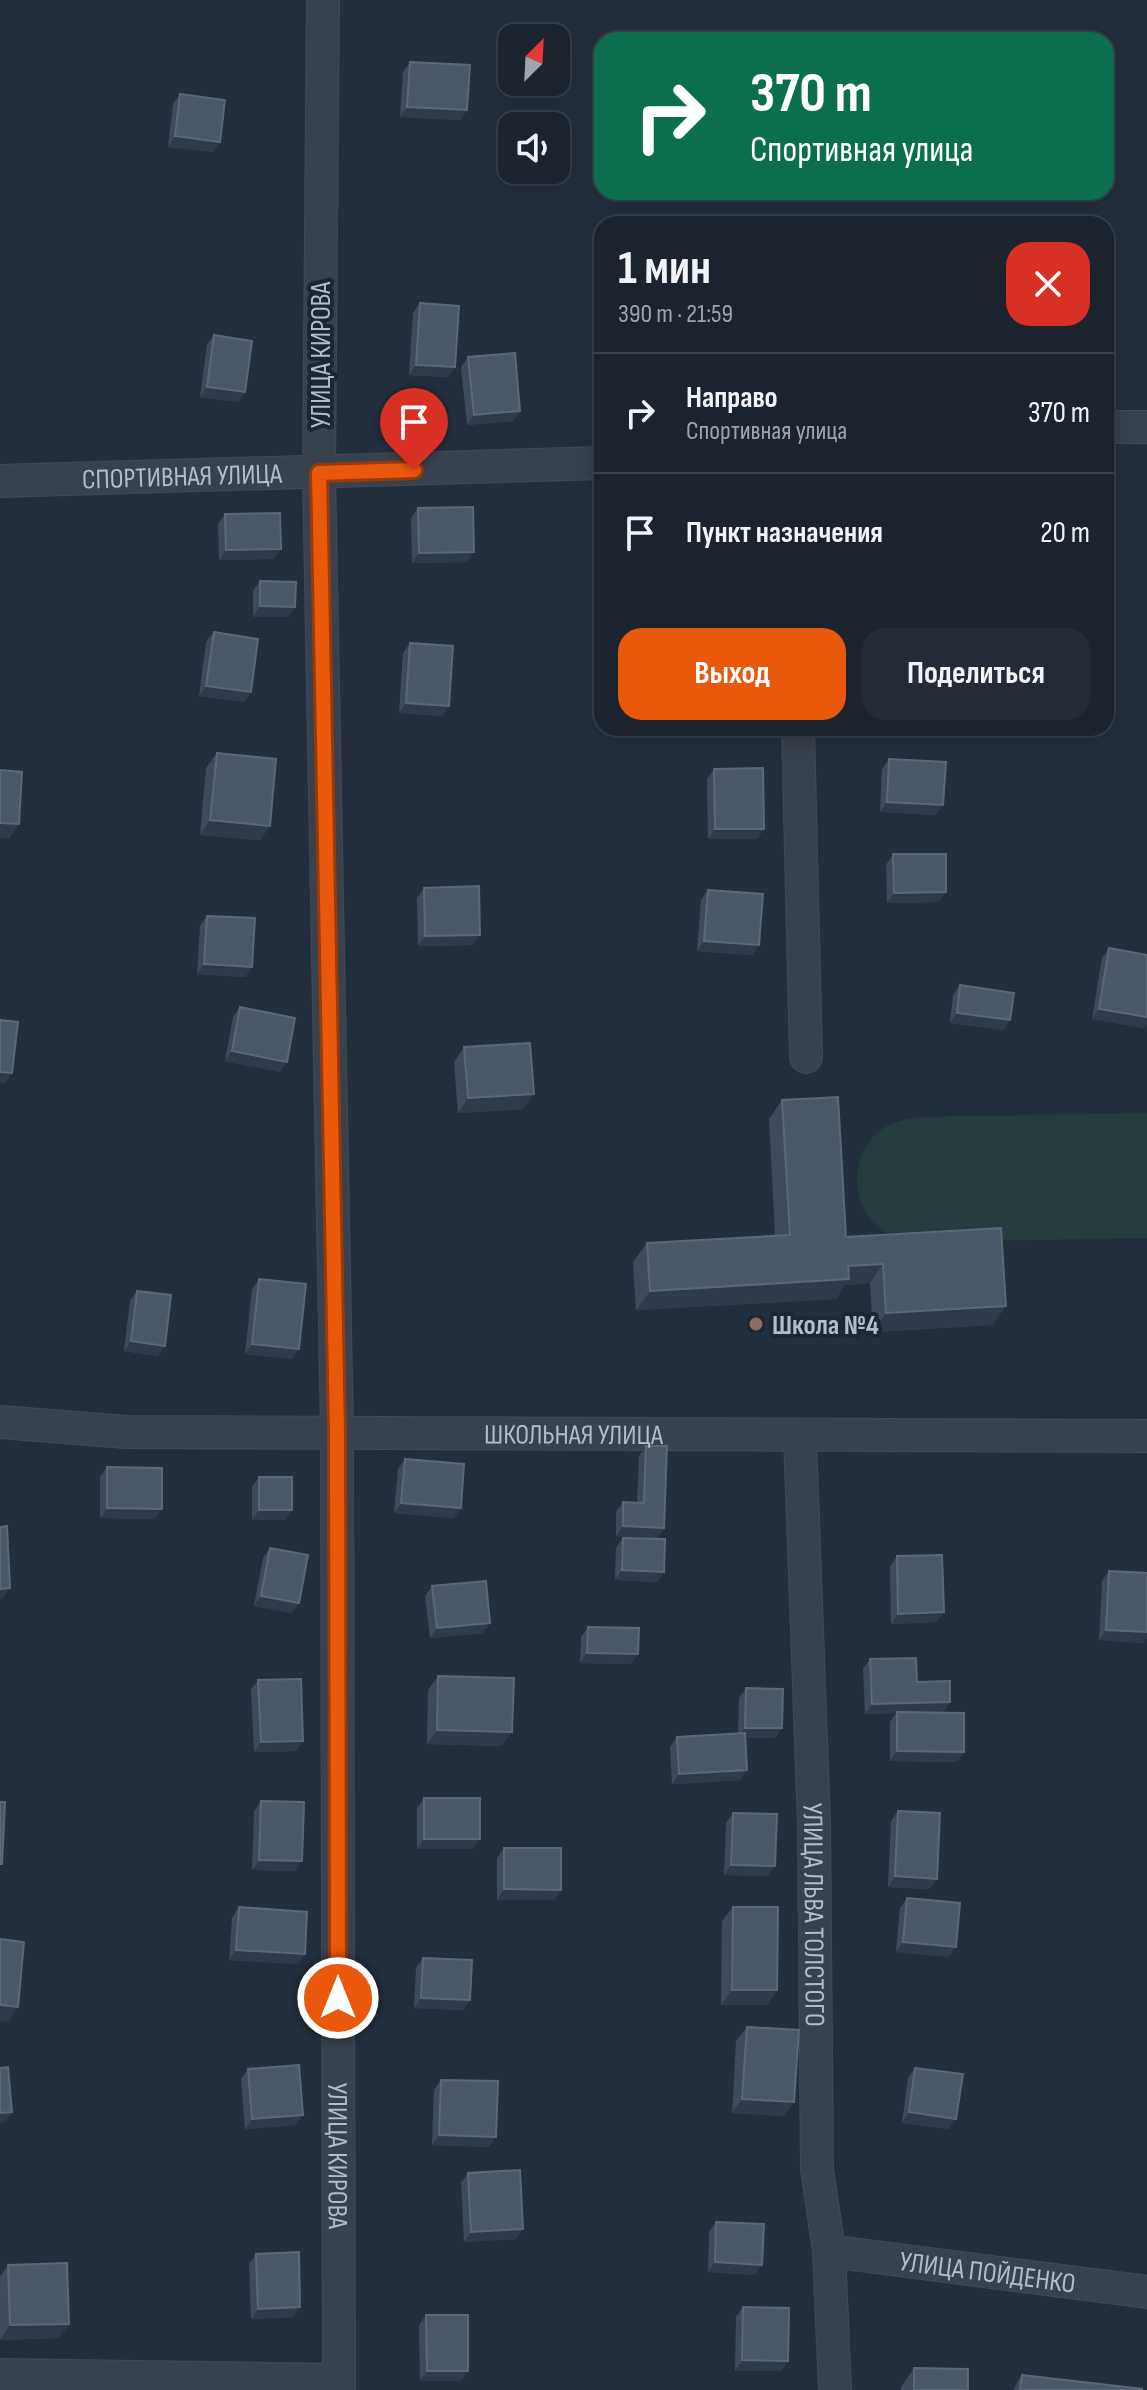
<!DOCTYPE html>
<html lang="ru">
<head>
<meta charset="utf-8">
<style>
  :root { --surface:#1b232e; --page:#242b36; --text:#f1f3f6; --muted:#a0a4aa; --line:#39404a; --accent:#ea580c }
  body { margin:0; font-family:"Sofia Sans Condensed",sans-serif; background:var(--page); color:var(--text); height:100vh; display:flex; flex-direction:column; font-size:30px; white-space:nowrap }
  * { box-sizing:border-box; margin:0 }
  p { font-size:26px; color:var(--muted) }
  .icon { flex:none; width:44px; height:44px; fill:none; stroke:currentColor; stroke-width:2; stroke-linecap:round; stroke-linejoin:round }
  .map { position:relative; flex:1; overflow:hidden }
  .panel { position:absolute; left:594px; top:216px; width:520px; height:520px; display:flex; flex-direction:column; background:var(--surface); border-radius:24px; box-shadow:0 4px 20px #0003,0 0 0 2px var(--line) }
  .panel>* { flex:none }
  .hud { position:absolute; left:594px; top:32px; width:520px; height:168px; border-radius:24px; box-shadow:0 4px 20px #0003,0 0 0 2px var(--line); background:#0b6e4f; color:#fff; overflow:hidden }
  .needle { width:52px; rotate:24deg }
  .buttons { position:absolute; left:498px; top:24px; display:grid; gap:16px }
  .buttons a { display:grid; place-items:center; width:72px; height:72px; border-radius:16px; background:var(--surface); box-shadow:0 4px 20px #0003,0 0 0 2px var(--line); font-size:40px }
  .pin { position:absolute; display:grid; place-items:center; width:68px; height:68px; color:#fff; margin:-82px -34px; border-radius:50% 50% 50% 0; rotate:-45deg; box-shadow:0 0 8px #0007 }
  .pin .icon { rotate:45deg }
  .me { position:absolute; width:88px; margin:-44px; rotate:0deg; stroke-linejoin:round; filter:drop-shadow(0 0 6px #0008) }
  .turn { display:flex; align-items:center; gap:28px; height:168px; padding:0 24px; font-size:36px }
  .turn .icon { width:104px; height:104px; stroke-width:2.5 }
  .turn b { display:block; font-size:56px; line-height:68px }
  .round { display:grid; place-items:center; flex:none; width:84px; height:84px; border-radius:24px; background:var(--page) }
  .head { display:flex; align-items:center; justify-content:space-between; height:136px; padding:0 24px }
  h1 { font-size:48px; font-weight:700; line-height:60px }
  .action { display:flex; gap:16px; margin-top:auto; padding:16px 24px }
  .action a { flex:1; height:92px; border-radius:24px; background:var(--accent); color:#fff; font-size:32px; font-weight:700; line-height:92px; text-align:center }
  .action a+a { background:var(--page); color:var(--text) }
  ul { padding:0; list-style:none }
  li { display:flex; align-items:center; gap:24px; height:120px; padding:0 24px; border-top:2px solid var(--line) }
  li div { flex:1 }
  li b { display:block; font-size:30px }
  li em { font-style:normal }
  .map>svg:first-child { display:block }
  .green { fill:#263c3f }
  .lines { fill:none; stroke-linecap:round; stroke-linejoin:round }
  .minor-casing { stroke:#414a57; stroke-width:34 }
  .minor { stroke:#38414e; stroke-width:32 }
  .wall { fill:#3f4b5c }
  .shaded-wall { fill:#2f3b4b }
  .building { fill:#4b5868; stroke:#5c6777; stroke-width:2 }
  .route-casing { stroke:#983908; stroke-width:20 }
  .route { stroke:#ea580c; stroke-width:14 }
  .education-dot { fill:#8d6e63; stroke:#1d2633; stroke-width:3 }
  .labels { text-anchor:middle; stroke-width:8; stroke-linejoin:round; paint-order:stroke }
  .street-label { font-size:28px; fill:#b4bcc9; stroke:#1d2633 }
  .poi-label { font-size:28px; font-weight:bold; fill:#b4bcc9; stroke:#1d2633; text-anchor:start }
</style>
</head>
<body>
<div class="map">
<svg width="1147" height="2390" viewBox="0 0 1147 2390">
  <rect width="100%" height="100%" fill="#242f3e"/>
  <!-- green -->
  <path class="green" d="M1147,1113V1238L921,1242C914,1241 904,1241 897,1238C855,1224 844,1166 874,1136C886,1123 902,1120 918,1117Z"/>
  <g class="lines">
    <!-- minor casing -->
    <g class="minor-casing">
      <g id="minor">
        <path id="s1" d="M323,0L319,473L337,1433L339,2390"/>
        <path d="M1106,427H1147"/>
        <path id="s2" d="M0,481L602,463"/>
        <path d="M798,728L806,1057"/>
        <path id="s3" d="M0,1422L126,1432L1147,1436"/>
        <path id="s4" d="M800,1437L814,1824L817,2169L829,2251L835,2390"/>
        <path id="s5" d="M829,2251L1147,2292"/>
        <path d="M0,2375L339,2380"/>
      </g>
    </g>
    <!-- minor -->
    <use href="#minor" class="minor"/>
  </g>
  <!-- wall -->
  <path class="wall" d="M410,62L467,110L460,120L400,117L403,72Z
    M180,94L220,142L213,152L168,147L173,104Z
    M420,303L455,367L448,377L409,375L413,313Z
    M214,335L245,392L238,402L200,397L207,345Z
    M468,357L520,411L513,421L467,425L461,367Z
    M418,508L467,562L412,563L411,518Z
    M225,514L274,559L219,560L218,524Z
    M260,581L295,607L288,617H253V591Z
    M214,632L251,692L244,702L199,696L206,642Z
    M410,643L442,716L399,713L403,653Z
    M217,753L270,826L260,840L200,835L206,768Z
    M889,759L936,815L880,812L882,769Z
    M714,769L757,839H708L707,779Z
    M893,854L939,902L887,903L886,865Z
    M424,888L480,935L473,945L418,946L417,898Z
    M708,890L759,945L752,955L697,951L701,900Z
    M207,916L252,967L245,977L197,974L200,926Z
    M1109,948L1144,1028L1092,1019L1102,958Z
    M960,985L1010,1020L1003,1030L950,1023L953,995Z
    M240,1007L280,1072L225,1061L233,1017Z
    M464,1047L523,1109L458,1113L454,1062Z
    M782,1100L846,1237L993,1325L873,1332L870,1283L845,1285L836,1299L636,1310L633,1262L647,1243L775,1236L769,1119Z
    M259,1279L299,1349L292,1359L245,1354L252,1289Z
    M137,1291L158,1356L124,1351L130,1301Z
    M646,1446L664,1528L657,1538L616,1536V1512L623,1502H637L639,1456Z
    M405,1459L454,1518L394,1513L398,1469Z
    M107,1467L155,1519L100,1518V1477Z
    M259,1477L285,1520H252V1487Z
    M623,1538L664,1572L657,1582L615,1580L616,1548Z
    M270,1548L299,1603L292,1613L254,1606L263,1558Z
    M897,1556L944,1612L936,1622L891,1624L890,1566Z
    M1109,1571L1144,1643L1099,1640L1102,1581Z
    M432,1586L483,1633L430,1638L425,1596Z
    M588,1627L631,1664L580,1663L581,1637Z
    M870,1659L917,1682L950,1702L943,1712L964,1752L957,1762L890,1761V1722L896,1713L865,1714L863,1669Z
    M438,1676L502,1746L427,1744L428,1690Z
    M258,1680L303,1741L296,1751L254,1752L251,1690Z
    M746,1688L775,1738H745L740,1780L672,1784L670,1747L677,1737L738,1734L739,1698Z
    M424,1798L473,1849H417V1808Z
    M261,1801L295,1871L252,1870L254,1811Z
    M898,1811L930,1889L888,1887L891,1821Z
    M733,1813L775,1866L768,1876L724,1875L726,1823Z
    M504,1848L554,1900H497V1858Z
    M907,1898L949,1957L896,1952L900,1908Z
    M239,1907L305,1954L298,1964L229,1960L232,1918Z
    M733,1907L777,1990L767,2005H721L722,1921Z
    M423,1958L470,2000L463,2010L414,2008L416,1968Z
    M747,2027L784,2116L732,2113L736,2041Z
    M915,2068L949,2129L902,2123L908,2078Z
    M248,2069L296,2125L245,2129L241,2079Z
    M441,2080L489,2147L432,2145L434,2090Z
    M468,2173L523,2229L516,2239L464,2242L461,2183Z
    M716,2222L755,2275L708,2272L709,2232Z
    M256,2254L300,2307L293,2317L251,2319L249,2264Z
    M8,2265L69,2324L58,2338L0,2340V2277Z
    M743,2307L781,2371H735L736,2317Z
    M426,2315L461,2381H420L419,2325Z
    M914,2368L968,2390H901V2387Z
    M1022,2375L1142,2390H1014L1015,2386Z"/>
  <!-- shaded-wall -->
  <path class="shaded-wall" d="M407,107L467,110L460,120L400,117Z
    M175,136L220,142L213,152L168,147Z
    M416,365L455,367L448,377L409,375Z
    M207,387L245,392L238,402L200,397Z
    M520,411L513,421L467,425L474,415Z
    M281,549L274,559L219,560L226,550Z
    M474,552L467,562L412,563L419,553Z
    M260,606L295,607L288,617H253Z
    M206,686L251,692L244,702L199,696Z
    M406,703L449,706L442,716L399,713Z
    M882,728H924L920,734L880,730Z
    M887,802L943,805L936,815L880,812Z
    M210,820L270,826L260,840L200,835Z
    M0,823L19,824L9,839L0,838Z
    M715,829H764L757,839H708Z
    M946,892L939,902L887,903L894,893Z
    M480,935L473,945L418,946L425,936Z
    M704,941L759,945L752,955L697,951Z
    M204,964L252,967L245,977L197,974Z
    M1099,1009L1147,1017V1024L1144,1028L1092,1019Z
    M957,1013L1010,1020L1003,1030L950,1023Z
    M232,1051L287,1062L280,1072L225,1061Z
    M0,1072L12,1073L5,1083H0Z
    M534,1094L523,1109L458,1113L468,1098Z
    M883,1264L870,1283L845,1285L836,1299L636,1310L650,1291L848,1266Z
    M1006,1306L993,1325L873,1332L886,1313Z
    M131,1341L165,1346L158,1356L124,1351Z
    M252,1344L299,1349L292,1359L245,1354Z
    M401,1503L461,1508L454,1518L394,1513Z
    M107,1508L162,1509L155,1519L100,1518Z
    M259,1510H292L285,1520H252Z
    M623,1526L664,1528L657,1538L616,1536Z
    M622,1570L664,1572L657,1582L615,1580Z
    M10,1588L3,1598L0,1599V1589Z
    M261,1596L299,1603L292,1613L254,1606Z
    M944,1612L936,1622L891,1624L898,1614Z
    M490,1623L483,1633L430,1638L437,1628Z
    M1106,1630L1147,1632V1638L1144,1643L1099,1640Z
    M587,1653L638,1654L631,1664L580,1663Z
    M950,1702L943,1712L865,1714L872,1704Z
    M745,1728H782L775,1738H738Z
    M437,1730L512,1732L502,1746L427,1744Z
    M303,1741L296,1751L254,1752L261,1742Z
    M897,1751L964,1752L957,1762L890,1761Z
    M747,1770L740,1780L672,1784L679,1774Z
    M424,1839H480L473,1849H417Z
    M259,1860L302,1861L295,1871L252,1870Z
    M731,1865L775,1866L768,1876L724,1875Z
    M895,1876L937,1879L930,1889L888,1887Z
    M504,1889L561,1890L554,1900H497Z
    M903,1942L956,1947L949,1957L896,1952Z
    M236,1950L305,1954L298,1964L229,1960Z
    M732,1990H777L767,2005H721Z
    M421,1998L470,2000L463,2010L414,2008Z
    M0,2005L18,2007L8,2022L0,2021Z
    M742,2099L794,2102L784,2116L732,2113Z
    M12,2112L5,2122L0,2123V2113Z
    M909,2112L956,2119L949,2129L902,2123Z
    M303,2115L296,2125L245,2129L252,2119Z
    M439,2135L496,2137L489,2147L432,2145Z
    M523,2229L516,2239L464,2242L471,2232Z
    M715,2262L762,2265L755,2275L708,2272Z
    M300,2307L293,2317L251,2319L258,2309Z
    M69,2324L58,2338L0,2340L10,2325Z
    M742,2360L788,2361L781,2371H735Z
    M427,2371H468L461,2381H420Z"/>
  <!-- building -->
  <path class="building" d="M410,62L470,65L467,110L407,107Z
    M180,94L225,100L220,142L175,136Z
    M420,303L459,306L455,367L416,365Z
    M214,335L252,341L245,392L207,387Z
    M515,353L520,411L474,415L468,357Z
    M473,507L474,552L419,553L418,508Z
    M280,513L281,549L226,550L225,514Z
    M260,581L296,582L295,607L260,606Z
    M214,632L258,639L251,692L206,686Z
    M410,643L453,646L449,706L406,703Z
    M217,753L276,759L270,826L210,820Z
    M889,759L946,762L943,805L887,802Z
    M763,768L764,829H715L714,769Z
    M0,770L22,772L19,824L0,823Z
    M893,854H946V892L894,893Z
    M479,886L480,935L425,936L424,888Z
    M708,890L763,894L759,945L704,941Z
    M207,916L255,918L252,967L204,964Z
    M1109,948L1147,955V1017L1099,1009Z
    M960,985L1014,993L1010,1020L957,1013Z
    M240,1007L295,1018L287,1062L232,1051Z
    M0,1020L18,1022L12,1073L0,1072Z
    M530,1043L534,1094L468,1098L464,1047Z
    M838,1097L846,1237L1001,1228L1006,1306L886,1313L883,1264L848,1266L849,1279L650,1291L647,1243L790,1235L782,1100Z
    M259,1279L306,1284L299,1349L252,1344Z
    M137,1291L171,1295L165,1346L131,1341Z
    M646,1446H667L664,1528L623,1526V1502L644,1503Z
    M405,1459L464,1464L461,1508L401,1503Z
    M107,1467L162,1468V1509L107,1508Z
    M259,1477H292V1510H259Z
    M7,1526L10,1588L0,1589V1527Z
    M623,1538L665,1539L664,1572L622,1570Z
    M270,1548L308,1555L299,1603L261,1596Z
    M942,1555L944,1612L898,1614L897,1556Z
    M1109,1571L1147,1573V1632L1106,1630Z
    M486,1581L490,1623L437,1628L432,1586Z
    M588,1627L639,1628L638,1654L587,1653Z
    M916,1658L917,1682L950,1681V1702L872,1704L870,1659Z
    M438,1676L514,1678L512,1732L437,1730Z
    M301,1679L303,1741L261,1742L258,1680Z
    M746,1688L783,1689L782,1728H745Z
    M897,1712L964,1713V1752L897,1751Z
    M745,1733L747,1770L679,1774L677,1737Z
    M424,1798H480V1839H424Z
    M261,1801L304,1802L302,1861L259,1860Z
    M0,1802H5L2,1864H0Z
    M898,1811L940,1813L937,1879L895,1876Z
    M733,1813L777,1814L775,1866L731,1865Z
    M504,1848H561V1890L504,1889Z
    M907,1898L960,1903L956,1947L903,1942Z
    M239,1907L307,1912L305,1954L236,1950Z
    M733,1907H778L777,1990H732Z
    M0,1939L24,1942L18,2007L0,2005Z
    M423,1958L472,1960L470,2000L421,1998Z
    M747,2027L799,2030L794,2102L742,2099Z
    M299,2065L303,2115L252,2119L248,2069Z
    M8,2067L12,2112L0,2113V2068Z
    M915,2068L963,2074L956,2119L909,2112Z
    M441,2080L498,2081L496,2137L439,2135Z
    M520,2170L523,2229L471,2232L468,2173Z
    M716,2222L764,2224L762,2265L715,2262Z
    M299,2252L300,2307L258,2309L256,2254Z
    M67,2263L69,2324L10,2325L8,2265Z
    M743,2307L789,2308L788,2361L742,2360Z
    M426,2315H468V2371H427Z
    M914,2368L968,2369V2390H914Z
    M1022,2375L1142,2389V2390H1020Z"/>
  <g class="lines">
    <!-- route casing -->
    <g class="route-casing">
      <path id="route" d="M338,1998L337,1433L319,473L414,470"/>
    </g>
    <!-- route -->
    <use href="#route" class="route"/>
  </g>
  <!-- markers -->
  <circle class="education-dot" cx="756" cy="1324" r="8"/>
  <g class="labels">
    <!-- street labels -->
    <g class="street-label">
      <text transform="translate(320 355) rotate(-90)" y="10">УЛИЦА КИРОВА</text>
      <text dy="10" stroke="none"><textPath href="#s2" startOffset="182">СПОРТИВНАЯ УЛИЦА</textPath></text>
      <text dy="10" stroke="none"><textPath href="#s3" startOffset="574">ШКОЛЬНАЯ УЛИЦА</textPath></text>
      <text dy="10" stroke="none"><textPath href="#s4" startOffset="478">УЛИЦА ЛЬВА ТОЛСТОГО</textPath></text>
      <text dy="10" stroke="none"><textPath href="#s1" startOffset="2156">УЛИЦА КИРОВА</textPath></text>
      <text dy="10" stroke="none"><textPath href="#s5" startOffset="160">УЛИЦА ПОЙДЕНКО</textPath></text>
    </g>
    <!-- poi labels -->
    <g class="poi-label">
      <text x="772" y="1334">Школа №4</text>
    </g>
  </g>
</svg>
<div class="buttons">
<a><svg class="needle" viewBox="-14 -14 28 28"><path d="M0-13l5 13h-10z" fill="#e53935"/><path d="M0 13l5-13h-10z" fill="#a0a4aa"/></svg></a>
<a><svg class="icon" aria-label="sound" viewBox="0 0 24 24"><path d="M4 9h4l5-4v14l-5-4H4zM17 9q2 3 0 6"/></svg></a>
</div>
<div class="pin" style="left:414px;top:470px;background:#d93025"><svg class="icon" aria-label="arrive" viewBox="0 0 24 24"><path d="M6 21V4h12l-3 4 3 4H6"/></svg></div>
<svg class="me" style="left:338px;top:1998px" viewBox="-20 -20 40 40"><circle r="17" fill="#ea580c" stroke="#fff" stroke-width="3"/><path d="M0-11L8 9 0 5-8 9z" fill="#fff"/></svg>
<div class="hud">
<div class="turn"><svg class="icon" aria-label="right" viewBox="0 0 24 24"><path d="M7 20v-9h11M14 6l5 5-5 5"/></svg><div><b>370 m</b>Спортивная улица</div></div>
</div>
<section class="panel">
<div class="head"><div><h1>1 мин</h1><p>390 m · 21:59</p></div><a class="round" style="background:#d93025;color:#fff"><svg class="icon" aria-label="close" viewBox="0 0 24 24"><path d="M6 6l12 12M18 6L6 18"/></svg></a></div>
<ul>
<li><svg class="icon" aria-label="right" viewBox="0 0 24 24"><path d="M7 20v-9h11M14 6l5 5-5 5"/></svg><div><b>Направо</b><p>Спортивная улица</p></div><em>370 m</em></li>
<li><svg class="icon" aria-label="arrive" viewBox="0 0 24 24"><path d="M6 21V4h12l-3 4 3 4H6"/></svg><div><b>Пункт назначения</b></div><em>20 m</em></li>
</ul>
<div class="action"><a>Выход</a><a>Поделиться</a></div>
</section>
</div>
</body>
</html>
